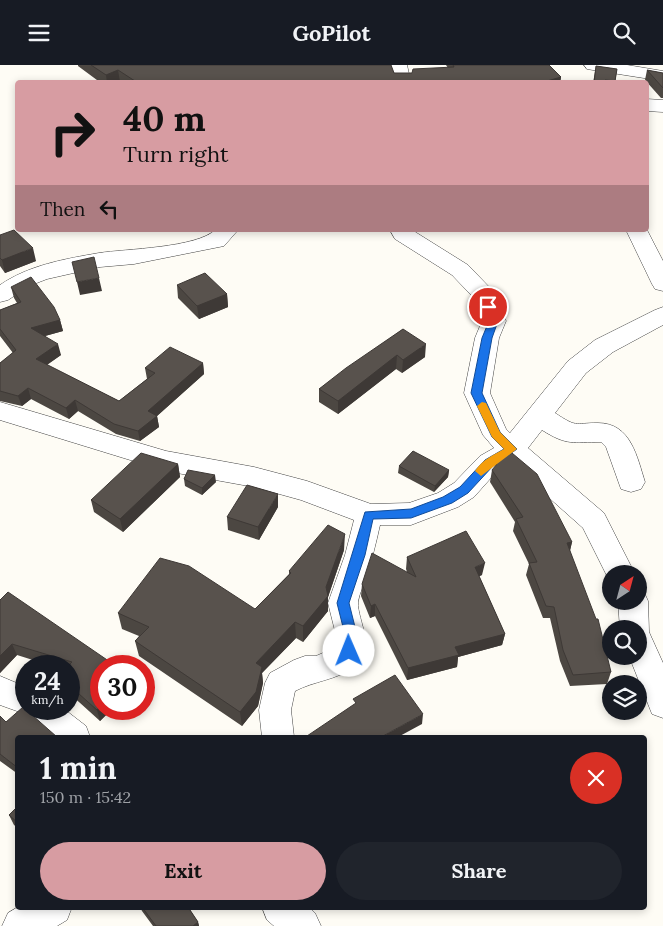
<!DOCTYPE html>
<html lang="en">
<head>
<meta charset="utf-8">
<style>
  :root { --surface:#171b24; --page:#20242c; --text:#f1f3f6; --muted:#9ea1a6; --accent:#d79ca2 }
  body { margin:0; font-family:Lora,serif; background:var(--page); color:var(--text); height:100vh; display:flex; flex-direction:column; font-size:19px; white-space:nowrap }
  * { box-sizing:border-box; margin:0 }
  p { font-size:16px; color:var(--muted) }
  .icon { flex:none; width:28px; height:28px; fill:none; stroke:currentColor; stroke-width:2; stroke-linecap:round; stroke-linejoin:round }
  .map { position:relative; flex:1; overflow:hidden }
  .panel { position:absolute; left:15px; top:670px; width:632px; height:175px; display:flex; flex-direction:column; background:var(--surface); border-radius:5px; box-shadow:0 2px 8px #0003 }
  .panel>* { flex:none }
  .hud { position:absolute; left:15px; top:15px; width:634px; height:152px; border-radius:5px; box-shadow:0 2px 8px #0003; background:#d79ca2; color:#111; overflow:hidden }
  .needle { width:32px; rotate:36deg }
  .tools { position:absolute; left:602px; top:500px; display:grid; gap:10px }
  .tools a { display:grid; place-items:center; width:45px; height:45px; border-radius:50%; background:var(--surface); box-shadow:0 2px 8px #0003; font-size:25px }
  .speed { position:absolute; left:15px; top:590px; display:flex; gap:10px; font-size:25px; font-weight:700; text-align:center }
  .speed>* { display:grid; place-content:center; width:65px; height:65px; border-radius:50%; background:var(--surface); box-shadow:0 2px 8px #0003; line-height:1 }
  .speed small { font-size:12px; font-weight:400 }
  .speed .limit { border:8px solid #d22; background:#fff; color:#111 }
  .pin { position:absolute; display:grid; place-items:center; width:42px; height:42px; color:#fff; margin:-21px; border:2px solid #fff; border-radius:50%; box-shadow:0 1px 5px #0007 }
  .me { position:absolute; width:55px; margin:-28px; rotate:359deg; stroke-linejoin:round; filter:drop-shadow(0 0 4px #0008) }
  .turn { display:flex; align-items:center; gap:18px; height:105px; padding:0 25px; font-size:22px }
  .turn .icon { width:65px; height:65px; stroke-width:2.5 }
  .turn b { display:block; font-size:35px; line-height:42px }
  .then { display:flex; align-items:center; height:48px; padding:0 25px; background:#0003; gap:10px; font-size:19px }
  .round { display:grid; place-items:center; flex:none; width:52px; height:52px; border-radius:26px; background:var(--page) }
  .overview { display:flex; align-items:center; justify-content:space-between; height:85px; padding:0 25px }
  h1 { font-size:30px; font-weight:700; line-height:38px }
  .primary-button { display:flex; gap:10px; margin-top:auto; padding:10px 25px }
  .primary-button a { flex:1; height:58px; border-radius:30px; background:var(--accent); color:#111; font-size:20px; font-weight:700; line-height:58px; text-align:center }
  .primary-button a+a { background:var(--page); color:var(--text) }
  header { display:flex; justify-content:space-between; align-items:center; height:65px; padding:0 25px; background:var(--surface); font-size:22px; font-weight:700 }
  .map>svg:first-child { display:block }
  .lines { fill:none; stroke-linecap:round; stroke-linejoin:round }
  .minor-casing { stroke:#434343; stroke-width:1 }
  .minor { fill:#fff; fill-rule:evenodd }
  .wall { fill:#4c4742 }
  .shaded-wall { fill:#3e3936 }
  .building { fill:#58524d; stroke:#3e3936 }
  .route { fill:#1a73e8; stroke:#114b97 }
  .slow { fill:#f59e0b }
</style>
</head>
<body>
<header><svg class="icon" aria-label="menu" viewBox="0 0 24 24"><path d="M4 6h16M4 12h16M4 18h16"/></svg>GoPilot<svg class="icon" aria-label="search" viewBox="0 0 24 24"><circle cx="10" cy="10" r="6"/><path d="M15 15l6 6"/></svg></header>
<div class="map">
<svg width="663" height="861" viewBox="0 0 663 861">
  <rect width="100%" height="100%" fill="#fefcf5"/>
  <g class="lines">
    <!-- minor casing -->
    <g class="minor-casing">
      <path id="minor" d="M389,0H407L411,18H393Z
        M584,0H627L663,6V16L593,5L587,4Z
        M646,34L663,35V47L646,46Z
        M646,163L663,196V226L655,224L652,219L626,165H646Z
        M215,165H238L224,181L134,199L100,202L47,214L29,221L8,235L0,237V220C29,200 65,194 99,188C125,184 197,183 215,165Z
        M390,165H412L468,200L491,224L506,256L499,273L490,328L506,364L510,368L568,296L595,275L655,245L663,242V260L613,287L586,308L555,348C578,363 573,358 598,358C631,358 637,392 645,417L641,424L631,427L621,424L606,382L601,377C573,377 567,381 542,365L528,383L604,448L635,509H611V518L610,517L583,463L510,398L498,405L474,432L458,442L411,460H380C376,478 372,495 366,512C364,520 359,529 358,537C357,555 378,586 355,602C336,615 314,616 295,626L291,645L294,672H262L259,645L265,618L270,608L294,595L305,591H316L334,583L335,566L328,538L345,490L354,455L301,435L254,422L166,406L0,355V337L166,386L254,402L307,416L371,439L409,438L438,428L454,418L480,391L494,383L483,370L464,328L475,273L482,256L473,232L452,210L395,174Z
        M639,526L644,527L648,536L649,567L663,598V653L652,649L629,591H639V564H620L618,536H639Z
        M0,611L26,622V644H64L86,661L90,672H51L28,650L0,640Z
        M18,842H72L67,855L57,861H2L8,848Z
        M262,842H309L315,848L321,861H274L267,855Z"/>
    </g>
    <!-- minor -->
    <use href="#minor" class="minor"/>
  </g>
  <!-- wall -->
  <path class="wall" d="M78,0H391L394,8H412L448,3L446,0H549L561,12L560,18H121L120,17L118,18H101L78,1Z
    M596,1L617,4L615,18H593Z
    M647,5L663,8V33H661L645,15Z
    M0,170L36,196L5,208L0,201Z
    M177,220L227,229L228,242L199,254L178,233Z
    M11,222L60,255L63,266L45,271L61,290L47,300L119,336L147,314L145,303L203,298L204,309L157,351L159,362L140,376L116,369L78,346L69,354L31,334L22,341L0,336V298L13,288L0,271V245L17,238L14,233Z
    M403,264L425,292L402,308L396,304L338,349L319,337V324Z
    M178,399L180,412L123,467L94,447L91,435Z
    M399,401L449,405L448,412L434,427L398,408Z
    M492,405L572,477L570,486L611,607L607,619L570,621L560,596L550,553H543L526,510L529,499L513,466L515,457L490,417Z
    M184,414L216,417L202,430L185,421Z
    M278,442L259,475L228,465L227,452Z
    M344,485L328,532V546L303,577L296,573L262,608L263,618L258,641L242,661L139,591L135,576L139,571L122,564L118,548L255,544L289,509V506Z
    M407,492L482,510L479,511L505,569L502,580L458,592L457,602L407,615L375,551L370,553L361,531L362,519L407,507L406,504Z
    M0,535L116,601L101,644H112L100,656L69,628V601H52L17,590L0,608Z
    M0,651L6,657L57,672H18V709L0,696Z
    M18,741V763L14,760L9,750Z
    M140,842H188L198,857L199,861H153L142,846Z"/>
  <!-- shaded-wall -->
  <path class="shaded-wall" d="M118,5L120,17L118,18H107L106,10Z
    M561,12L560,18H540Z
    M33,183L36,196L5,208L2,195Z
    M99,213L102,226L80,230L77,217Z
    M227,229L228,242L199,254L197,241Z
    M60,255L63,266L34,274L31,263Z
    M58,279L61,290L39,305L36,294Z
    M426,279L425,292L402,308L403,295Z
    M397,290L396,304L338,349V336Z
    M203,298L204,309L157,351L159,362L140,376L138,366L148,346Z
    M28,323L31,334L22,341L18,331Z
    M75,335L78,346L69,354L66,343Z
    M178,399L180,412L123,467L120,454Z
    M449,405L448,412L434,427L435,421Z
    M215,410L216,417L202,430V423Z
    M278,429V442L259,475L258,462Z
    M345,469L344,485L328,532V546L303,577V561L326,522Z
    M572,477L569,489L567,478Z
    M485,498L482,510L473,514L475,502Z
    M375,539V551L370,553L371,541Z
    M295,557L296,573L262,608L263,618L258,641L242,661L240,647L256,598Z
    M505,569L502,580L458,592L457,602L407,615L408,603L455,582Z
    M12,579L17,590L0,608V591Z
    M101,640V644H112L100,656L97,645Z
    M423,649L422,659L398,672H381Z
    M198,857L199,861H193Z"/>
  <!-- building -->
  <path class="building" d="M91,0H391L394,8H412L413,4L454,2L453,0H549L561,12L540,18H138L118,5L106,10Z
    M596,1L617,4L615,16L605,15L602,18H594Z
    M647,5L663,8V23Z
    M14,165L33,183L2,195L0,193V170Z
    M94,192L99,213L77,217L72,197Z
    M205,208L227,229L197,241L177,220Z
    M31,212L54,242L60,255L31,263L58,279L36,294L119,336L155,308L145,303L170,282L203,298L148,346L157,351L138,366L114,359L75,335L66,343L28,323L18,331L0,326V298L16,285L0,264V245L21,237L11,222Z
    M403,264L426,279L403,295L397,290L338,336L319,324L346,303Z
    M413,386L449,405L435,421L399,401Z
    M141,388L178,399L120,454L91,435Z
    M512,388L537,409L572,477L567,478L596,554H598L611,607L573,610L563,585L554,542L546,541L529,498L537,497L516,454L523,452L492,405L501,394Z
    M188,405L215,410L202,423L184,414Z
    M247,420L278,429L258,462L227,452Z
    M328,460L345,469L326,522L328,531L303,561L295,557L256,598L262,602L256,627L240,647L135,576L149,562L118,548L160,493L189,501L255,544L291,508L289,506Z
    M466,466L485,498L475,502L505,569L455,582L459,590L408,603L375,539L371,541L362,519L372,488L416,512L407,492Z
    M8,527L116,601H101V640L97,645L69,620V601H68L72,597L12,579L0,591V535Z
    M395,610L423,649L381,672H308L307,671L356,638L353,634Z
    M23,642L57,672H18V703L0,689V651L6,657Z
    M18,741V758L9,750Z
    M142,842H188L198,857L193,861H156Z"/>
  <!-- route -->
  <path class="route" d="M488,239L493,242L498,256L492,273L482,328L500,367L517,384L493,401L468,428L452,438L411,453L373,454L365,490L349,538L356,566L354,590L349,591L345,590L343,586L344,566L337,538L365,447L411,444L443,432L460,422L485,395L504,384L492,372L471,328L482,273L489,256L483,242Z"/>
  <!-- slow -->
  <path class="slow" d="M482,337L486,338L500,367L517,384L481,411L475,406C482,395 493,390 504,384L492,372L477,341Z"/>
</svg>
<div class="tools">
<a><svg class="needle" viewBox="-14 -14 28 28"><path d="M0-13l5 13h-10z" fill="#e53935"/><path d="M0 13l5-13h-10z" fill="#9ea1a6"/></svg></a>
<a><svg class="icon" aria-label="search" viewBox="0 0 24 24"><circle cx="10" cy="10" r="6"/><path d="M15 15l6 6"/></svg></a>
<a><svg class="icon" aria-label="layers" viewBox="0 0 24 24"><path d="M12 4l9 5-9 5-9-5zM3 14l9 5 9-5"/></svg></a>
</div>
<div class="speed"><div>24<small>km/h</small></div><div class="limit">30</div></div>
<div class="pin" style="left:488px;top:242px;background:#d93025"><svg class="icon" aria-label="arrive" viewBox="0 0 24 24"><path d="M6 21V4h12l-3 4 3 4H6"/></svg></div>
<svg class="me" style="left:349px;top:586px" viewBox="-20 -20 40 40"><circle r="19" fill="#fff"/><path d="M0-13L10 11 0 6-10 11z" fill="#1a73e8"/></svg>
<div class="hud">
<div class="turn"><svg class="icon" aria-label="right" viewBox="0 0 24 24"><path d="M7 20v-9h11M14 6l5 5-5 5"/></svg><div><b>40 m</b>Turn right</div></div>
<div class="then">Then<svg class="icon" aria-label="left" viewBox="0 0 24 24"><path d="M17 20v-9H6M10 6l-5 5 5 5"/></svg></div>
</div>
<section class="panel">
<div class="overview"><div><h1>1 min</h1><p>150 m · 15:42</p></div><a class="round" style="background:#d93025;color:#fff"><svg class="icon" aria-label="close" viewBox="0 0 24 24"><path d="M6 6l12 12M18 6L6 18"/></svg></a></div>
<div class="primary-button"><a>Exit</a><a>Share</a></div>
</section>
</div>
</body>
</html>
